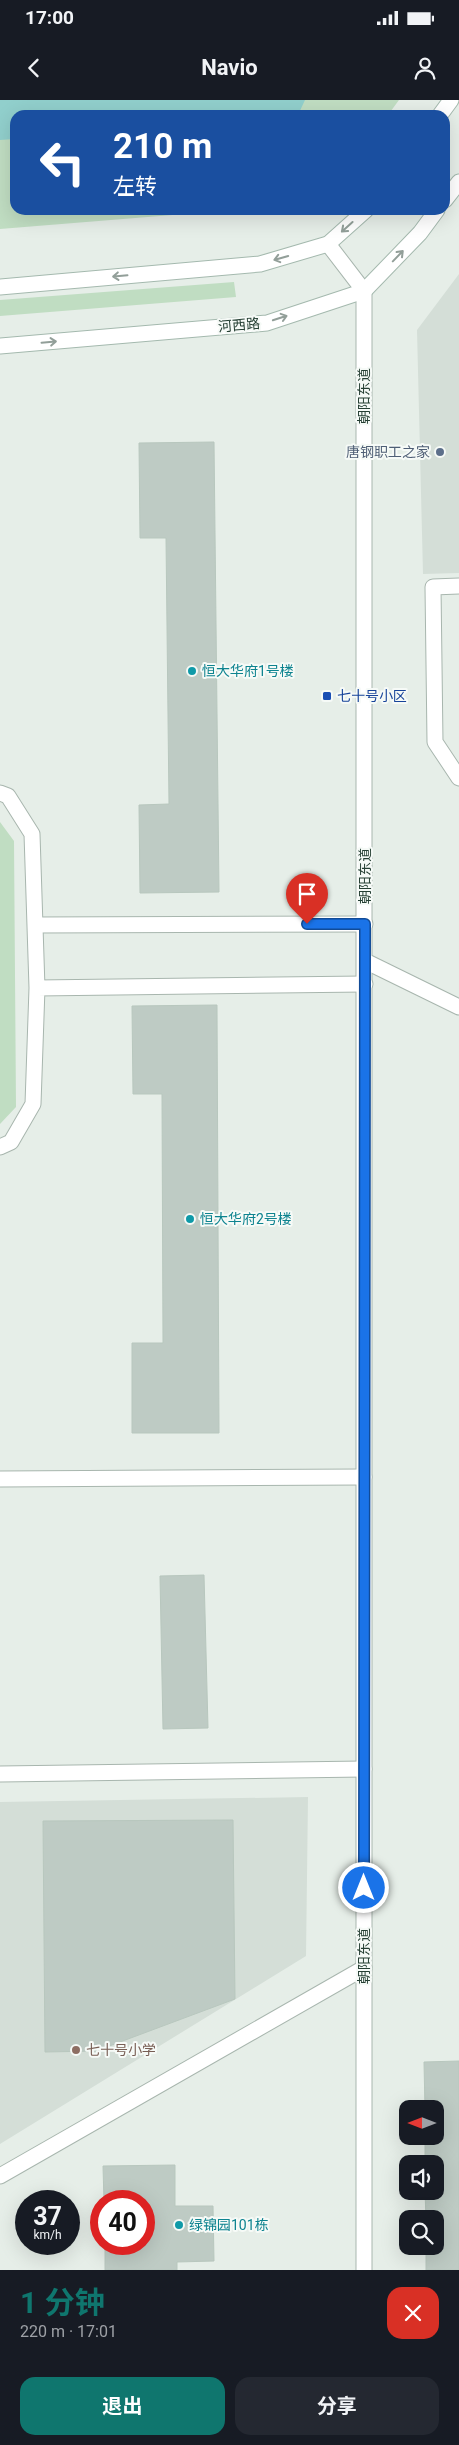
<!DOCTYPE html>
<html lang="zh">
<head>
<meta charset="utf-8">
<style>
  :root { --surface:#171b24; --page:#242831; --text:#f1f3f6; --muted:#9ea1a6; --accent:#0f766e }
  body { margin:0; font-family:Roboto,"Noto Sans SC",sans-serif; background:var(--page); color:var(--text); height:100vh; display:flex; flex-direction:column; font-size:19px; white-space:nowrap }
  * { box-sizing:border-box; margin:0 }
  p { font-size:16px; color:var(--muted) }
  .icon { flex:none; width:28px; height:28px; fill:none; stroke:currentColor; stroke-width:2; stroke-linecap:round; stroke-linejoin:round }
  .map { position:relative; height:2170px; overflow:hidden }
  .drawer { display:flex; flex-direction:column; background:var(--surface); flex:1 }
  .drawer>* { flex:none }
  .hud { position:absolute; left:10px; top:10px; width:440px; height:105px; border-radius:15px; box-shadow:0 5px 20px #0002; background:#1a4fa0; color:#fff; overflow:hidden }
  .needle { width:32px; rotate:270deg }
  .tools { position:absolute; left:399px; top:2000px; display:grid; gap:10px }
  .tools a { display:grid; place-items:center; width:45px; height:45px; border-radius:10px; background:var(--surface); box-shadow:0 5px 20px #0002; font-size:25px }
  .speed { position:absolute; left:15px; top:2090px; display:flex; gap:10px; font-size:25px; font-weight:700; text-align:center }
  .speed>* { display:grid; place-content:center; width:65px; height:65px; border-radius:50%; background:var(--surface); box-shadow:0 5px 20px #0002; line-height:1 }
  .speed small { font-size:12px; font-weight:400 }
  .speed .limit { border:8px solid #d22; background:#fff; color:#111 }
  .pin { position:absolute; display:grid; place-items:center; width:42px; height:42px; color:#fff; margin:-51px -21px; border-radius:50% 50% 50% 0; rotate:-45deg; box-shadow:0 0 5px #0007 }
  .pin .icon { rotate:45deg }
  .me { position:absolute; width:55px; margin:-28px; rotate:0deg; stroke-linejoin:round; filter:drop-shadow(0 0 4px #0008) }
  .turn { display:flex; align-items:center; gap:18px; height:105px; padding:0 20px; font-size:22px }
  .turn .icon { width:65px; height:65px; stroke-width:2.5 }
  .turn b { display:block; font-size:35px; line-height:42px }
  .round { display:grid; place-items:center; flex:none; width:52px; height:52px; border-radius:15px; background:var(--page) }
  .summary { display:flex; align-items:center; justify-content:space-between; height:85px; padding:0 20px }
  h1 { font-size:30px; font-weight:700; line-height:38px; color:var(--accent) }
  .cta { display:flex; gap:10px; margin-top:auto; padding:10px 20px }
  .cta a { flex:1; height:58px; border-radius:15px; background:var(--accent); color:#fff; font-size:20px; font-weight:700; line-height:58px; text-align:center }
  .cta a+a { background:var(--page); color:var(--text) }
  .status { display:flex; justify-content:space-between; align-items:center; height:35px; padding:0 25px; background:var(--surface); direction:ltr }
  .status svg { height:14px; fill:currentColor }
  header { display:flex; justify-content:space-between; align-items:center; height:65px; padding:0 20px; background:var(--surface); font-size:22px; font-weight:700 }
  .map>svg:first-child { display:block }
  .built { fill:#d4ded7 }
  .green { fill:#c0ddc2 }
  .water { fill:#91cfcc }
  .building { fill:#becbc4; stroke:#b8c7be }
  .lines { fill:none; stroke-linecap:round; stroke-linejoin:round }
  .service-casing { stroke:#a8b6ae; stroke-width:17 }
  .minor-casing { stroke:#a8b6ae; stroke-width:17 }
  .tertiary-casing { stroke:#a8b6ae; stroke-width:17 }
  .secondary-casing { stroke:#a4b9ae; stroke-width:17 }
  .service { stroke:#fff; stroke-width:15 }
  .minor { stroke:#fff; stroke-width:15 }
  .tertiary { stroke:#fff; stroke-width:15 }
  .secondary { stroke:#fff; stroke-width:15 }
  .oneway { stroke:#929f99 }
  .route-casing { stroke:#114b97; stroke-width:12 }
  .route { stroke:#1a73e8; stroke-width:9 }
  .service-dot { fill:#5c6f8a; stroke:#f6faf7; stroke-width:2 }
  .culture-dot { fill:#0f9aa8; stroke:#f6faf7; stroke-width:2 }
  .transit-dot { fill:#1a4fb4; stroke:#f6faf7; stroke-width:2 }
  .education-dot { fill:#8d6e63; stroke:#f6faf7; stroke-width:2 }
  .labels { text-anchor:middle; stroke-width:4; stroke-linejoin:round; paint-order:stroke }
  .street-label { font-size:14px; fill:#253f33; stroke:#f6faf7 }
  .service-label { font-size:14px; fill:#4e5e75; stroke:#f6faf7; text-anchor:end }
  .culture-label { font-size:14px; fill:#0d838f; stroke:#f6faf7; text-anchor:start }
  .transit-label { font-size:14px; fill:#164399; stroke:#f6faf7; text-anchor:start }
  .education-label { font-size:14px; fill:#785e54; stroke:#f6faf7; text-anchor:start }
</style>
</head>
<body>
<div class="status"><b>17:00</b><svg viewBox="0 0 49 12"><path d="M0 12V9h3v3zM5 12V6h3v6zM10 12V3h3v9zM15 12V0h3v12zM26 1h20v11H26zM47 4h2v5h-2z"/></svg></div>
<header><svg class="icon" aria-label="back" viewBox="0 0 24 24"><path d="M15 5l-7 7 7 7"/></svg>Navio<svg class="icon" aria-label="person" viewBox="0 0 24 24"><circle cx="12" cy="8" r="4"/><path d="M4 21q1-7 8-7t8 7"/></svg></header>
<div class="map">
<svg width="459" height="2170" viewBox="0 0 459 2170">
  <rect width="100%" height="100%" fill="#e6eee8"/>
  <!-- built -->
  <path class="built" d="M459,174V473L423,474L417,230Z
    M308,1697L306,1856L0,2044V1702Z"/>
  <!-- green -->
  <path class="green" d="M0,0H399L388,15H15V110H234L0,129Z
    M234,182L236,197L0,216V200Z
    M0,722L14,741L16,1007L0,1024Z"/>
  <!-- water -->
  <path class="water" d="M0,0H305L298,15H15V39L0,40Z"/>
  <!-- building -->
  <path class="building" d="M214,342L219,792L140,793L139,705L169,704L166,438H140L139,343Z
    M217,905L219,1333H132V1243H163L162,994H133L132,906Z
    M204,1475L208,1628L163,1629L160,1476Z
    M233,1720L235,1899L96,1951L45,1952L43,1721Z
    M459,1961V2170H426V2146H435V2119H426L425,2091H435V2064H425V2036H435V2009H425L424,1962Z
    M175,2065V2106H213L214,2161L177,2162V2170H105V2144H144V2101H104L103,2066Z"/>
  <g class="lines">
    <!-- service casing -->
    <g class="service-casing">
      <path id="service" d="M459,486L433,487L435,642L459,678
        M0,693L8,696L32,734L37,888L33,1004L11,1042L0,1047
        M35,825L365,824
        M37,888L365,884"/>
    </g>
    <!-- minor casing -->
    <g class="minor-casing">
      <path id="minor" d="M365,861L459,907
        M0,1379L364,1377
        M0,1674L364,1669
        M0,2076L364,1868"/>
    </g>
    <!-- tertiary casing -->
    <g class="tertiary-casing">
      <path id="tertiary" d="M328,144L364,191V2170"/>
    </g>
    <!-- secondary casing -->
    <g class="secondary-casing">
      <path id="secondary" d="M440,15L451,0
        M445,100L459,82
        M0,187L260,164L328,144L366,110
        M0,246L267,223L364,191L420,133L437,110"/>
    </g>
    <!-- service -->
    <use href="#service" class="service"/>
    <!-- minor -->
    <use href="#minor" class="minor"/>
    <!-- tertiary -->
    <use href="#tertiary" class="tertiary"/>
    <!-- secondary -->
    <use href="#secondary" class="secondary"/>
  </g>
  <!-- one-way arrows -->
  <defs><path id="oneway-shaft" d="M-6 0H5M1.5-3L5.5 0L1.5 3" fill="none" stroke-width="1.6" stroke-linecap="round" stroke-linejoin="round" transform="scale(1.25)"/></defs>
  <g class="oneway">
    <use href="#oneway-shaft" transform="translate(347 127) rotate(138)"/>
    <use href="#oneway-shaft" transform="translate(398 156) rotate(-46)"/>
    <use href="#oneway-shaft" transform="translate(281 158) rotate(164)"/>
    <use href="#oneway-shaft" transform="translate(120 176) rotate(175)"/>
    <use href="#oneway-shaft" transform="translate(280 218) rotate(-18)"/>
    <use href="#oneway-shaft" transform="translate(49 242) rotate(-5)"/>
  </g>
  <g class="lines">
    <!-- route casing -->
    <g class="route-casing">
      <path id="route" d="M307,824H365L364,1788"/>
    </g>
    <!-- route -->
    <use href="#route" class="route"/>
  </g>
  <!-- markers -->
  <circle class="service-dot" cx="440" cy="352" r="5"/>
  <g class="culture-dot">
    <circle cx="192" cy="571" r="5"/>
    <circle cx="190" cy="1119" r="5"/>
    <circle cx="179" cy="2125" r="5"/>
  </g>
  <rect class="transit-dot" x="322" y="591" width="10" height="10" rx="2.5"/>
  <circle class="education-dot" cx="76" cy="1950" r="5"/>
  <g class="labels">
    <!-- street labels -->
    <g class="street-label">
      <text transform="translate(239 225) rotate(-5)" y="5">河西路</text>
      <text transform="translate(364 296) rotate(-90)" y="5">朝阳东道</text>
      <text transform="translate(365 776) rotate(-90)" y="5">朝阳东道</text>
      <text transform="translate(364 1856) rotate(-90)" y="5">朝阳东道</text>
    </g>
    <!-- service labels -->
    <g class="service-label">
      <text x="430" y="357">唐钢职工之家</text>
    </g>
    <!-- culture labels -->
    <g class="culture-label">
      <text x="202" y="576">恒大华府1号楼</text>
      <text x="200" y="1124">恒大华府2号楼</text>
      <text x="189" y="2130">绿锦园101栋</text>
    </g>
    <!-- transit labels -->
    <g class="transit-label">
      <text x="337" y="601">七十号小区</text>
    </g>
    <!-- education labels -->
    <g class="education-label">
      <text x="86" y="1955">七十号小学</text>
    </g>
  </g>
</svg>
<div class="tools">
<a><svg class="needle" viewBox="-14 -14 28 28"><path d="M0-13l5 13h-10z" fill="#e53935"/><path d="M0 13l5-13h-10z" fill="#9ea1a6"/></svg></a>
<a><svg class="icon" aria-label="sound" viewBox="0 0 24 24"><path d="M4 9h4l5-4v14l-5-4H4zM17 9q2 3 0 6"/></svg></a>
<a><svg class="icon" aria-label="search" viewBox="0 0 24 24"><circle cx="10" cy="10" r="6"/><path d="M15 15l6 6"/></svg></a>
</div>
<div class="speed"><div>37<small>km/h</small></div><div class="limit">40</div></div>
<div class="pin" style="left:307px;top:824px;background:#d93025"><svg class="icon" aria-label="arrive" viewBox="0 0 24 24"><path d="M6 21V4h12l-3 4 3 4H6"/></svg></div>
<svg class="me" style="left:364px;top:1788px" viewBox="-20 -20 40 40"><circle r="17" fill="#1a73e8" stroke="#fff" stroke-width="3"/><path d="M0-11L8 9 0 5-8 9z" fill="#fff"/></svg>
<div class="hud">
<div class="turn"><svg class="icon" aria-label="left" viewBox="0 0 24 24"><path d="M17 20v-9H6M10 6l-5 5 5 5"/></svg><div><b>210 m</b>左转</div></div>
</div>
</div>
<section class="drawer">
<div class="summary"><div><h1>1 分钟</h1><p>220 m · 17:01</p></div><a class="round" style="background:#d93025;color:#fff"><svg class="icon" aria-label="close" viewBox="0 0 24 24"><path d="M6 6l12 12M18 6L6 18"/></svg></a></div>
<div class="cta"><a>退出</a><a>分享</a></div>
</section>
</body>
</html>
